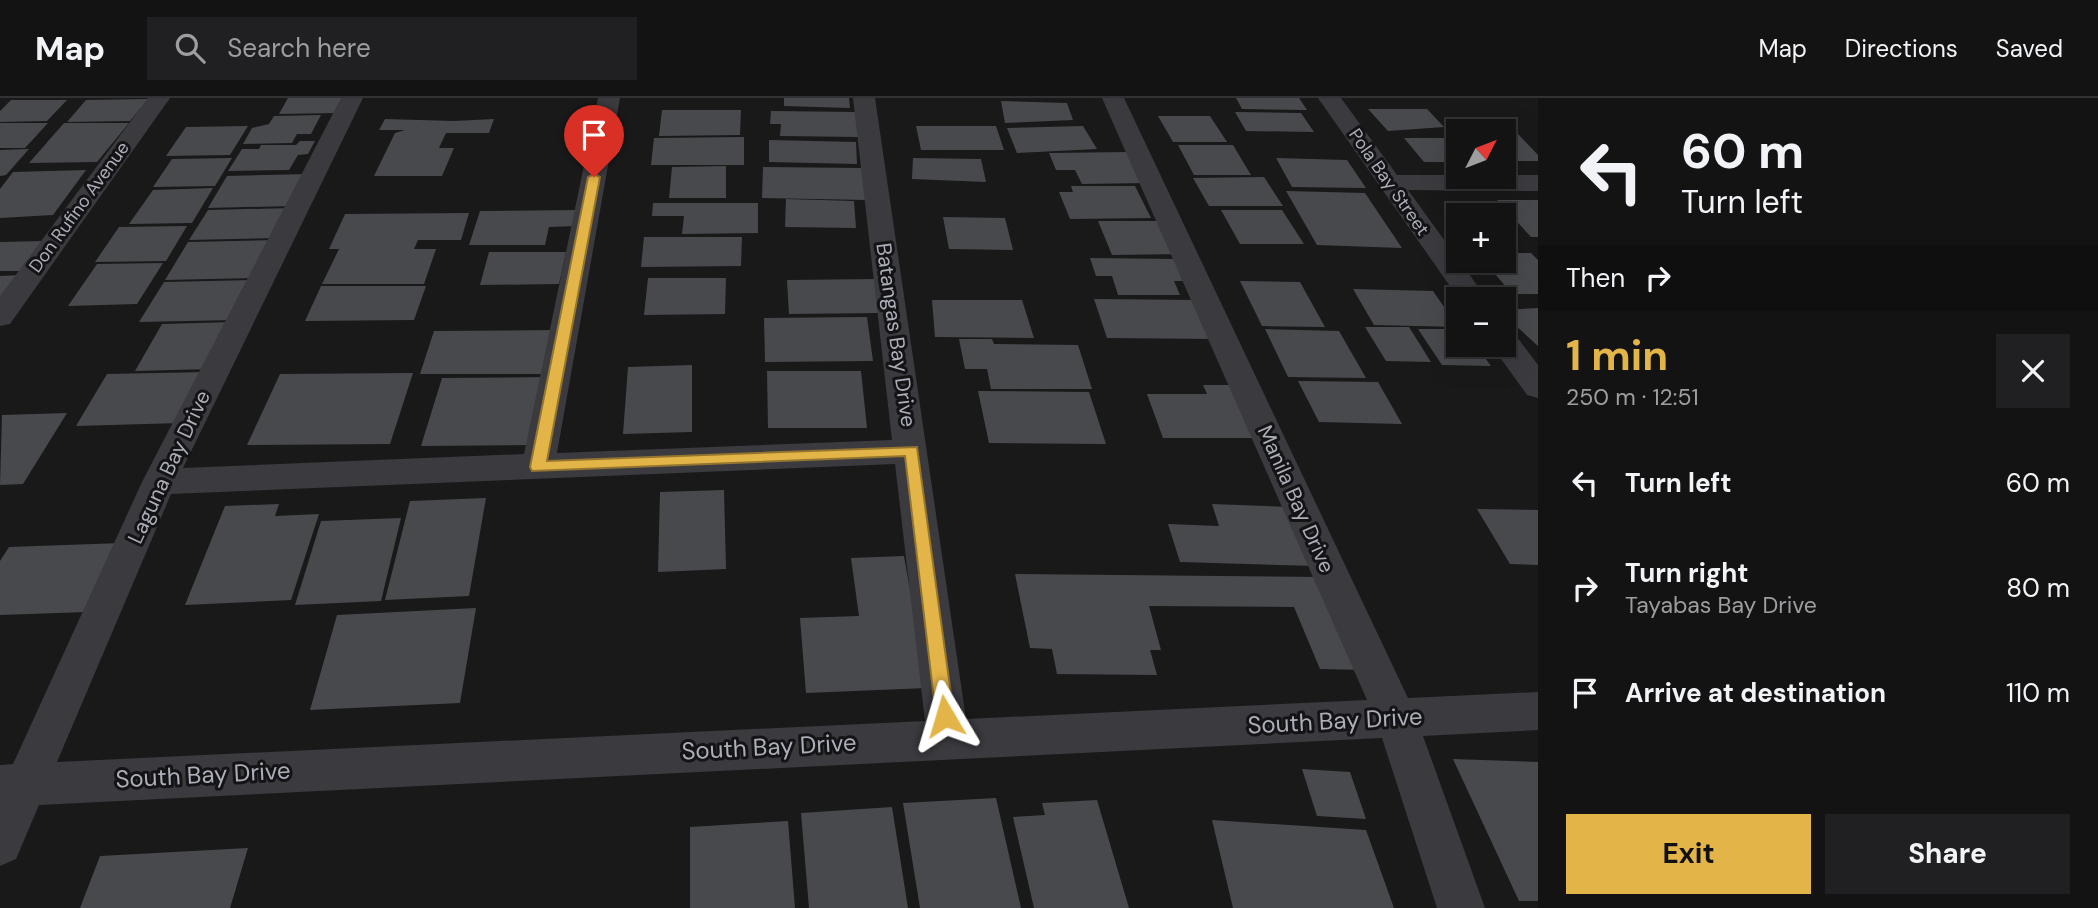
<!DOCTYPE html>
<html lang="en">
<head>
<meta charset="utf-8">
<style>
  :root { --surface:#131314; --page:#202022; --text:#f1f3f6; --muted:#9d9ea0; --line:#323234; --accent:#e3b448 }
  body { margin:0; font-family:"DM Sans",sans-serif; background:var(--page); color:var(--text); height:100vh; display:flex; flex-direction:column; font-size:26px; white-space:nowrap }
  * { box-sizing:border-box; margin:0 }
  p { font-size:23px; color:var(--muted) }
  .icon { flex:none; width:38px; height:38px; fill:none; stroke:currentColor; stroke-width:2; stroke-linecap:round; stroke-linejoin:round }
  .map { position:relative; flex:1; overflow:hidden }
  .details { display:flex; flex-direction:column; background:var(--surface); width:560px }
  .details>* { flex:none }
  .banner { background:#131314; color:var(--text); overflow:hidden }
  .needle { width:46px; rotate:48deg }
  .controls { position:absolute; left:1446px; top:21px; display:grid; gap:14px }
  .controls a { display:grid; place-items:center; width:70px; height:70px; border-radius:0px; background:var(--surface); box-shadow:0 7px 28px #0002,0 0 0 2px var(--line); font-size:35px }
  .pin { position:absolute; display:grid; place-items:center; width:60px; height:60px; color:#fff; margin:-72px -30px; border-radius:50% 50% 50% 0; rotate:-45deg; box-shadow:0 0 7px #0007 }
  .pin .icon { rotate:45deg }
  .me { position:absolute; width:77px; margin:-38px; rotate:353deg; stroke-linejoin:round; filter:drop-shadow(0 0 5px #0008) }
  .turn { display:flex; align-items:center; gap:24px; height:147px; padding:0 28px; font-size:32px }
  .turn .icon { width:91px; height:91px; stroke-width:2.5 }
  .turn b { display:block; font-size:49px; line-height:60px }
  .then { display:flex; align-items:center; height:66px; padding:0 28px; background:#0003; gap:14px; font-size:26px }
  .round { display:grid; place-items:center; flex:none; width:74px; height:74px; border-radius:0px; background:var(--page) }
  .head { display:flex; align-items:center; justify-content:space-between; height:119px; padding:0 28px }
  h1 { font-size:42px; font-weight:700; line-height:52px; color:var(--accent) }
  .button { display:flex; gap:14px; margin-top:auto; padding:14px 28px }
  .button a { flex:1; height:80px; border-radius:0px; background:var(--accent); color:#111; font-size:28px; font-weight:700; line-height:80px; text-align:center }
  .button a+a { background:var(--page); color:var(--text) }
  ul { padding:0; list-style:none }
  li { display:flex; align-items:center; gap:21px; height:105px; padding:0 28px }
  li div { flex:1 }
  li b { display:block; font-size:26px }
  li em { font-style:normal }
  header { display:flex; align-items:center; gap:42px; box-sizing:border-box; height:98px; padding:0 35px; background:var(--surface); border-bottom:2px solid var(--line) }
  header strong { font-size:33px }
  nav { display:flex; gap:38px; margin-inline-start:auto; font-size:24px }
  .search { width:490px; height:63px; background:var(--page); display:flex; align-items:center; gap:18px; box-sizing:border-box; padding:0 24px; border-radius:0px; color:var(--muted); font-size:26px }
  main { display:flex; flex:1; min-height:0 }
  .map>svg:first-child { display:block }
  .building { fill:#48494d }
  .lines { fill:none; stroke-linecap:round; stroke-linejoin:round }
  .minor { fill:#3a3a3f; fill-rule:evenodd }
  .route { fill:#e3b448; stroke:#94752f; stroke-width:2 }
  .labels { text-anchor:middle; stroke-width:6; stroke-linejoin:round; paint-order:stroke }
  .far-street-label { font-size:18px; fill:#acafb9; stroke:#141315 }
  .street-label { font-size:21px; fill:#acafb9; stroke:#141315 }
  .near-street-label { font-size:24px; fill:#acafb9; stroke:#141315 }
</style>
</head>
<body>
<header>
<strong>Map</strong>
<div class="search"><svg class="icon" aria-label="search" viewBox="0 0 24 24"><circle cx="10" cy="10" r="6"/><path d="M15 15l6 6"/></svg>Search here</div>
<nav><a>Map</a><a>Directions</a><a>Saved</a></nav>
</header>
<main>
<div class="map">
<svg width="1538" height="810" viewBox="0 0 1538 810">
  <rect width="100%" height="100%" fill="#19191a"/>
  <!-- building -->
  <path class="building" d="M288,0H346L339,15L279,16Z
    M784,0H849L850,10L784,8Z
    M1236,0H1299L1307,12L1242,11Z
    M148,1L130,23L67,24L86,2Z
    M11,2H67L47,23L0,24V13Z
    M1001,3L1067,5L1073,22L1005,25Z
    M1368,11H1427L1444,29L1388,33Z
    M662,12H741L740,37L659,38Z
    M771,13L857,14L859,39L780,38L781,26H770Z
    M1235,14L1301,15L1314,34L1246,33Z
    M321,17L311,36H297L292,45L243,46L252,30L269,26L274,18Z
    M1158,18H1210L1227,44H1173Z
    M385,21L454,23L494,21L489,35H446L439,50H454L442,78H374L395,35L405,32H379Z
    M0,25H48L25,50H0Z
    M64,25H129L97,64L29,65Z
    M248,28L230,57L166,58L186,29Z
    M916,28H996L1004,52H921Z
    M1083,28L1097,51L1017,55L1007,30Z
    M1503,36H1518L1538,57V63H1503Z
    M744,39V67H651L654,40Z
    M1404,40H1458V64H1424Z
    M769,42L856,44L857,66L769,64Z
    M300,43H315L308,56L298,57L289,72L228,73L242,51H259L261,47H296Z
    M1178,47H1233L1251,77H1194Z
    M29,51L6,77L0,78V52Z
    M1129,54L1146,85L1082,86L1075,72H1056L1049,55Z
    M232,60L215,88L153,89L172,61Z
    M913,60L981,61L986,84L912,81Z
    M1276,60L1347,62L1366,90L1292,89Z
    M726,68V100H669L672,69Z
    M763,69L863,70L866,102L762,100Z
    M86,72L53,117L0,120V91L13,74Z
    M309,76L293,108L208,110L227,78Z
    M1264,79L1283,108H1209L1193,80Z
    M1071,88H1135L1151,120L1070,121L1059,94H1073Z
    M213,90L192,125L129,126L153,92Z
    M1286,93L1365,95L1402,150L1317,147Z
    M786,101L854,103L856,130L785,129Z
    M1497,102H1538V139H1531Z
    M653,105H758V135L682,136L684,118H652Z
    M292,110L277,140L189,142L208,112Z
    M581,112L578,128L549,129L545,147H469L480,113Z
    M1221,112H1282L1304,146H1240Z
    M469,115L461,142H418L414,151H436L424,186H322L339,151H329L345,116Z
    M943,119L1005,120L1013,152L949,151Z
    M1098,123H1166L1183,156L1112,157Z
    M187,128L166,163L95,164L119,129Z
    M644,139H742L741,168L641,169Z
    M276,142L257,180L165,182L188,144Z
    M45,143L22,173H0V144Z
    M489,154H566L559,186L480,187Z
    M1503,155H1531L1538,162V196H1512L1484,163H1503Z
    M1090,160L1176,161L1186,183H1174L1180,197H1118L1112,178H1096Z
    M163,165L137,206L68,208L97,166Z
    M21,177L0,205V178Z
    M648,180H726L725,216L644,217Z
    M876,181L880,215L789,216L787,182Z
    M254,182L234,222L139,224L164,184Z
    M1240,183L1300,184L1325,229L1262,228Z
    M321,188H426L414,222L305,223Z
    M1353,191L1433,193L1458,229L1374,227Z
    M1094,201L1199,202L1216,241L1107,240Z
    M932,202H1022L1034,240L935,239Z
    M1538,210V248L1503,216V212Z
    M867,219L873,263L765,264L764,220Z
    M234,224L210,271L135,273L162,226Z
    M1365,229H1409L1431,264L1386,263Z
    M1265,231L1339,233L1366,280L1288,279Z
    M1418,231H1458V247H1476L1491,268L1442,267Z
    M558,232L550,276H420L434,233Z
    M959,241H992L994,246L1078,247L1092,291H991L987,271H965Z
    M692,267V334L623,336L628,269Z
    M767,273H861L867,330H768Z
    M206,274L181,325L76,328L107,276Z
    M413,275L390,346L247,347L280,276Z
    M552,279L539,347L421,348L442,280Z
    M1298,283L1378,284L1402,326L1319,324Z
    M1203,287H1238L1263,340H1163L1147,296H1207Z
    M978,293L1089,294L1106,346L989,345Z
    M67,315L23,386L0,387L2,317Z
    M724,392L726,471L658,474L660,394Z
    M486,400L469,498L385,502L410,403Z
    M279,406L275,418L319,416L291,502L185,507L225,408Z
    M1212,406L1290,409L1315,468L1180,464L1168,426L1219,428Z
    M1477,411L1538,412V467L1510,466Z
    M401,420L381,503L295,507L321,423Z
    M122,445L87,514L0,517V463L9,449Z
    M904,458L927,590L806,595L800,520L859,518L851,460Z
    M1015,476L1323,479L1365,572L1320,571L1294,509L1149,508L1161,552H1150L1157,577L1057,576L1052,551L1030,550Z
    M476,510L460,605L310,612L337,517Z
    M1453,661L1538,664V803H1519Z
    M1302,671L1350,674L1366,721L1317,718Z
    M996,700L1021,810H920L903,705Z
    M1097,702L1129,810H1034L1013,719L1045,717L1042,705Z
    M892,709L908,810H809L801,715Z
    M1212,722L1366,732L1394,810H1233Z
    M788,723L795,810H690V729Z
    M248,750L230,810H80L100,758Z"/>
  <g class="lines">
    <!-- minor -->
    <path class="minor" d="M148,0H170L10,226L0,228V198Z
      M341,0H363L183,370L524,356L598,0H620L557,355L892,342L853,0H875L966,621L1367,602L1102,0H1124L1408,600L1538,594V632L1423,638L1485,810H1437L1382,640L39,707L16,761L0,768V667L13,666L142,384ZM895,366L925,623L57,664L171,396Z
      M1318,0H1341L1397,77H1538V93L1408,92L1487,201H1459Z
      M1503,232L1514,235L1538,267V300L1527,297L1491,247H1503Z"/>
  </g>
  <!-- route -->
  <path class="route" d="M594,76L600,79L547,363L917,349L954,618L952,625L945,627L938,625L936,618L905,358L532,373L530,369L588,79Z"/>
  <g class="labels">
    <!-- far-street labels -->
    <g class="far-street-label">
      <text transform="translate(1389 84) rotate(55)" y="6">Pola Bay Street</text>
      <text transform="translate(79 109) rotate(-54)" y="6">Don Rufino Avenue</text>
    </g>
    <!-- street labels -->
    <g class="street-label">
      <text transform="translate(896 237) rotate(82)" y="7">Batangas Bay Drive</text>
      <text transform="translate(169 369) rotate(-65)" y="7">Laguna Bay Drive</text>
      <text transform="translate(1296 401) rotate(66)" y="7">Manila Bay Drive</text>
    </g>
    <!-- near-street labels -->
    <g class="near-street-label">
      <text transform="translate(1335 623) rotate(-3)" y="8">South Bay Drive</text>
      <text transform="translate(769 649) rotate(-3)" y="8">South Bay Drive</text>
      <text transform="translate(203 677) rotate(-3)" y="8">South Bay Drive</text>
    </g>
  </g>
</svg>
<div class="controls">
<a><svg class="needle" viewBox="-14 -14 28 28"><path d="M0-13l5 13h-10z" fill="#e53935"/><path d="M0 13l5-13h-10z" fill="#9d9ea0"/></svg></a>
<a>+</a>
<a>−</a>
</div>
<div class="pin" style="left:594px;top:79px;background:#d93025"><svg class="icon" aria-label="arrive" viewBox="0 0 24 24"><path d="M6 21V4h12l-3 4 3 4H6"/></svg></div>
<svg class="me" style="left:945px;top:618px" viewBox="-20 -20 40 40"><path d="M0-17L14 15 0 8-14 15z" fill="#e3b448" stroke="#fff" stroke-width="4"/></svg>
</div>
<section class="details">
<div class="banner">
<div class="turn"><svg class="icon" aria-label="left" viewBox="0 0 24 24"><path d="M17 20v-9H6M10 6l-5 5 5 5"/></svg><div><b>60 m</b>Turn left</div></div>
<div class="then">Then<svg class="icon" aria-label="right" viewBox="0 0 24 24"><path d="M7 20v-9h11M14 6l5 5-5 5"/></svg></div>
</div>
<div class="head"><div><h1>1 min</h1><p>250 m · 12:51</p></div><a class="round"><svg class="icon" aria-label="close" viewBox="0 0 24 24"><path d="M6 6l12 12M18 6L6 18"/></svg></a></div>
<ul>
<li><svg class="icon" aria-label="left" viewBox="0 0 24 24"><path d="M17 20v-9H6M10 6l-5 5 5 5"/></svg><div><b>Turn left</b></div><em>60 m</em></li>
<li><svg class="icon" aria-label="right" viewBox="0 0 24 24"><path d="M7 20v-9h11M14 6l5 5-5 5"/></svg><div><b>Turn right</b><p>Tayabas Bay Drive</p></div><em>80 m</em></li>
<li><svg class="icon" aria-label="arrive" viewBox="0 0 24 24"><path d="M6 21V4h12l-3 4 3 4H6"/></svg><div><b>Arrive at destination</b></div><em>110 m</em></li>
</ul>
<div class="button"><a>Exit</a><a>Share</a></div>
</section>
</main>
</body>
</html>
